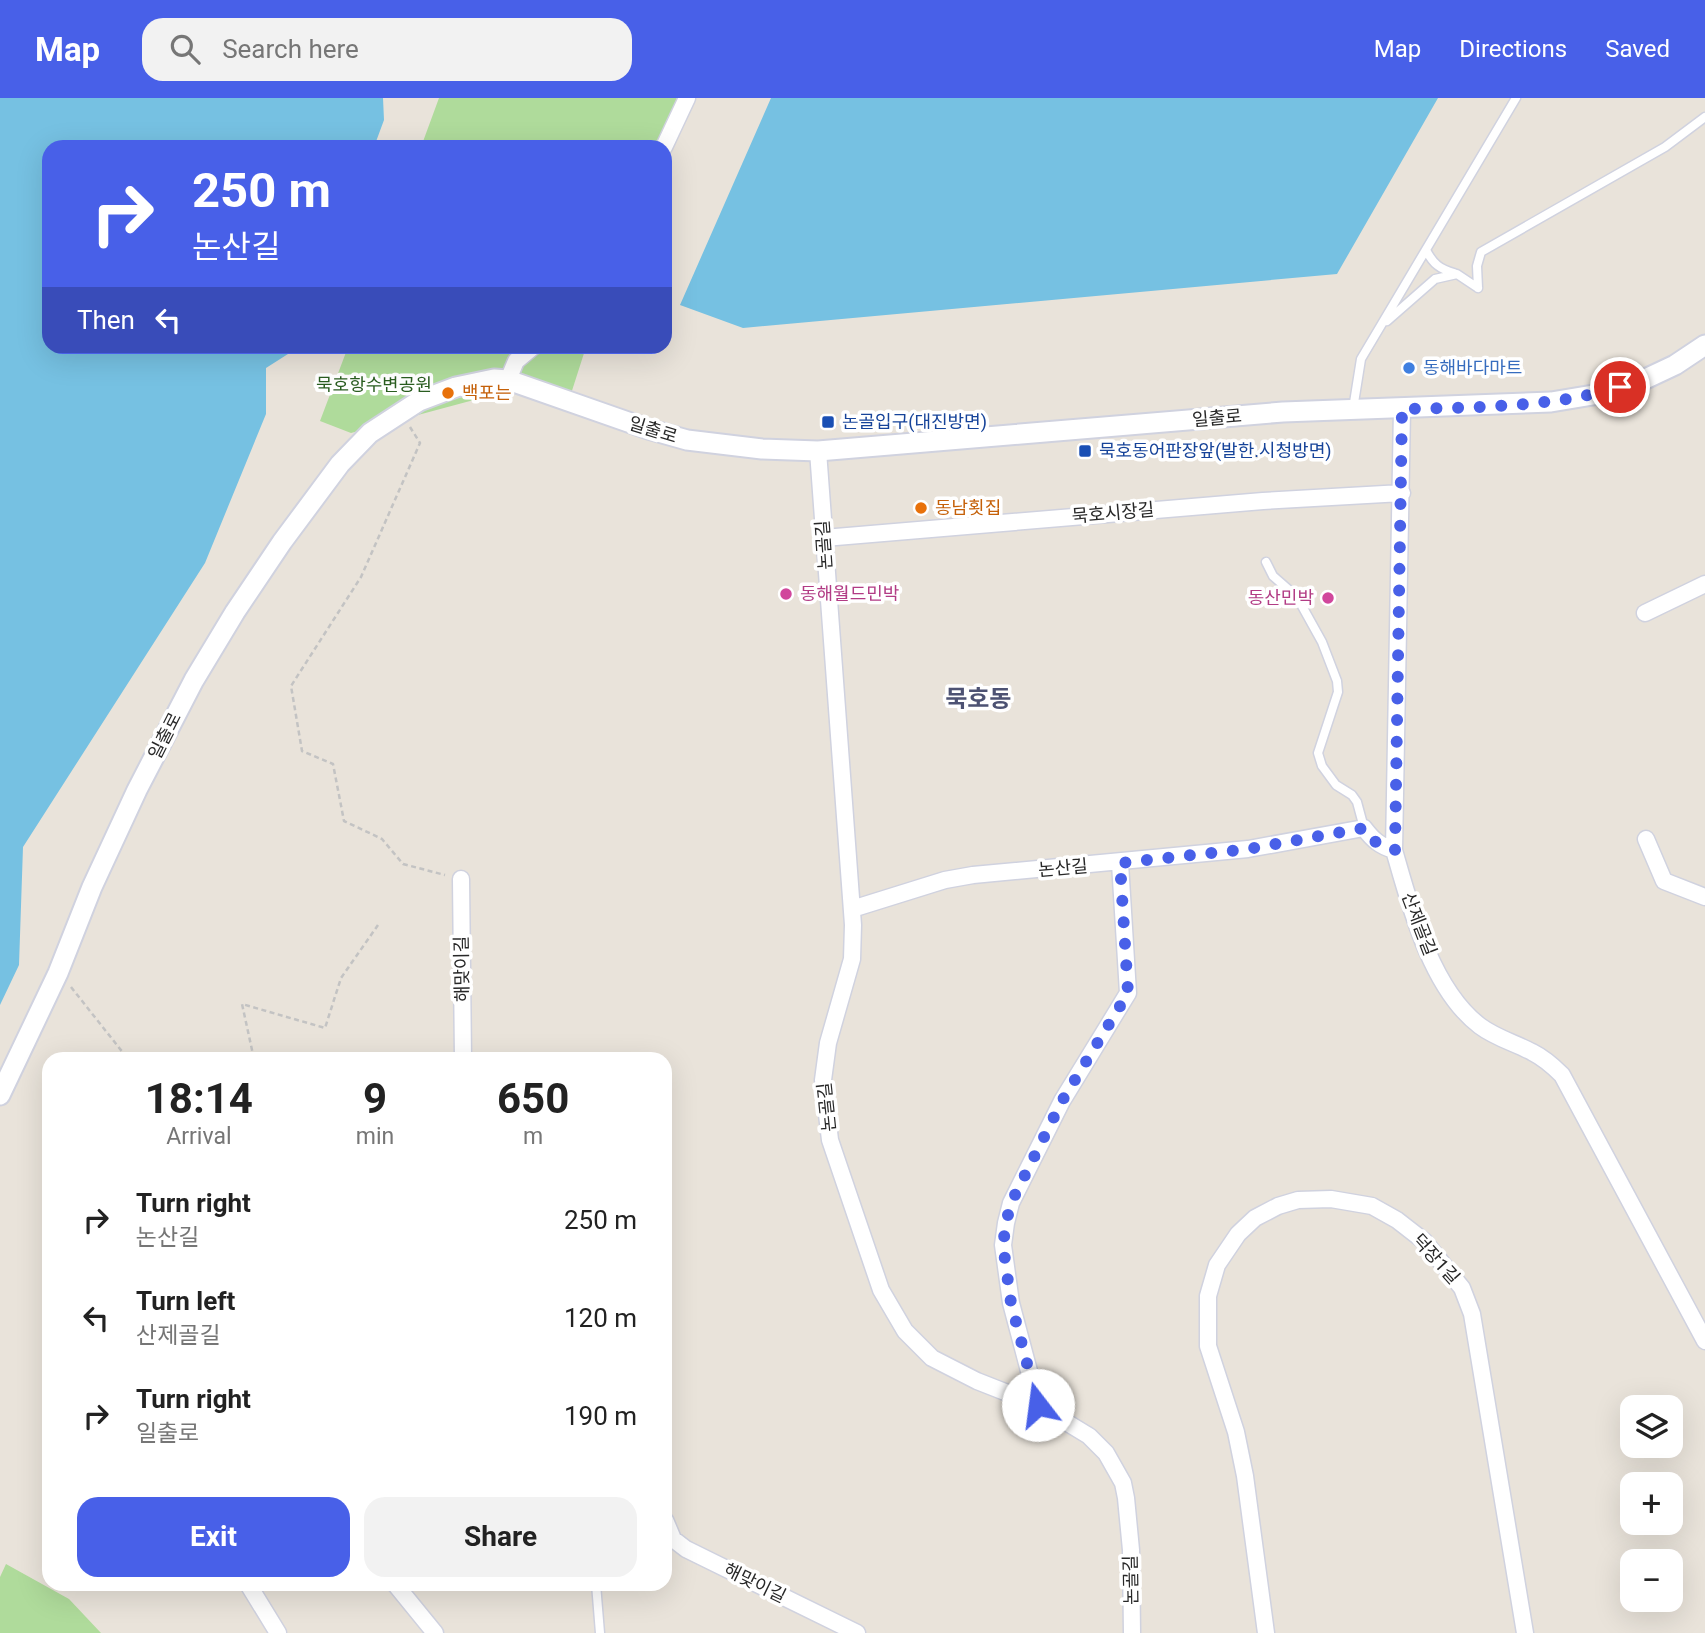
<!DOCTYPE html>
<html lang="en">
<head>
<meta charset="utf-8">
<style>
  :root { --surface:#fff; --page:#f2f2f2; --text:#222; --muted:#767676; --accent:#4860e8 }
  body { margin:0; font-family:Roboto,"Noto Sans KR",sans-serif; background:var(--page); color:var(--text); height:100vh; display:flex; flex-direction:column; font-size:26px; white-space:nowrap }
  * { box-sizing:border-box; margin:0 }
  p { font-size:23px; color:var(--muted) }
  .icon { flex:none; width:38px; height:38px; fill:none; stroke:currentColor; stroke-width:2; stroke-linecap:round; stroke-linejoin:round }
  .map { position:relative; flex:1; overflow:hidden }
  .panel { position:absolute; left:42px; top:954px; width:630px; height:539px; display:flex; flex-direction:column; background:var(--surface); border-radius:21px; box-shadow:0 7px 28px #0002 }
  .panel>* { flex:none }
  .hud { position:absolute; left:42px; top:42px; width:630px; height:214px; border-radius:21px; box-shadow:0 7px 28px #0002; background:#4860e8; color:#fff; overflow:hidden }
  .fabs { position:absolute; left:1620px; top:1297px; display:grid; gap:14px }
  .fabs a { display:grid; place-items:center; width:63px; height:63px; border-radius:14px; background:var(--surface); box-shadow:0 7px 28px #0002; font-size:35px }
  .pin { position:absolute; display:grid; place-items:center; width:60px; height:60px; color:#fff; margin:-30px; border:4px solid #fff; border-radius:50%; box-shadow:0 2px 7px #0007 }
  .me { position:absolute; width:77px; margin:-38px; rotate:345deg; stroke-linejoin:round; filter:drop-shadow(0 0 5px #0008) }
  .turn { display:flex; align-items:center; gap:24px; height:147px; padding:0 35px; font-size:32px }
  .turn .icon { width:91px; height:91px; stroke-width:2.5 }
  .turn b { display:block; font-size:49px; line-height:60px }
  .then { display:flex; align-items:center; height:66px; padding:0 35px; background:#0003; gap:14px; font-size:26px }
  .eta { display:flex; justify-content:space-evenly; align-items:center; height:119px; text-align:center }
  .eta b { font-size:42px; font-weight:700; line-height:49px }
  .primary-button { display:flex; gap:14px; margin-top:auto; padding:14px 35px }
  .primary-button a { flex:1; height:80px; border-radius:21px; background:var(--accent); color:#fff; font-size:28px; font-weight:700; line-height:80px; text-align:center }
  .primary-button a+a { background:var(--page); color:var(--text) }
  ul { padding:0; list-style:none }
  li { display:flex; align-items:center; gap:21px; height:98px; padding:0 35px }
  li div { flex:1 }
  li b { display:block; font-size:26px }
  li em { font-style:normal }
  header { display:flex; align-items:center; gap:42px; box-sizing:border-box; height:98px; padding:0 35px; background:var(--accent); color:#fff }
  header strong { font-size:33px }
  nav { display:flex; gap:38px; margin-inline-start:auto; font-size:24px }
  .search { width:490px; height:63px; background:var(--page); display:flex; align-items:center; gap:18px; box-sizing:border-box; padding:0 24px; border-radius:21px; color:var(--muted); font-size:26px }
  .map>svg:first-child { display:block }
  .green { fill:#afdb9b }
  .water { fill:#76c1e2 }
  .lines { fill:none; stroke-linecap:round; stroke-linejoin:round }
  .service-casing { stroke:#d0d2df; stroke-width:11 }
  .minor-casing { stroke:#d0d2df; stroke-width:19 }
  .tertiary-casing { stroke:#d0d2df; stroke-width:23 }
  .path { stroke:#c3c3c3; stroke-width:2.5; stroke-dasharray:5 3.5; stroke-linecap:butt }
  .service { stroke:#fff; stroke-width:8 }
  .minor { stroke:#fff; stroke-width:16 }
  .tertiary { stroke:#fff; stroke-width:19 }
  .route { stroke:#4860e8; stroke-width:12; stroke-dasharray:0 21.6 }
  .shop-dot { fill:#3f7fe0; stroke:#fff; stroke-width:2.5 }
  .food-dot { fill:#e8710a; stroke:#fff; stroke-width:2.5 }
  .transit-dot { fill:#1a4fb4; stroke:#fff; stroke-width:2.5 }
  .hotel-dot { fill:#d1479c; stroke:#fff; stroke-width:2.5 }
  .labels { text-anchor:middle; stroke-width:7; stroke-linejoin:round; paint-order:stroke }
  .shop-label { font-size:18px; fill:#366cbe; stroke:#fff; text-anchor:start }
  .park-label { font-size:18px; fill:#2a5d20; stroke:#fff }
  .food-label { font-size:18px; fill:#c56008; stroke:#fff; text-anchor:start }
  .street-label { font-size:18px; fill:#282828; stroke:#fff }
  .transit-label { font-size:18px; fill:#164399; stroke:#fff; text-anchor:start }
  .hotel-label { font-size:18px; fill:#b23c85; stroke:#fff; text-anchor:start }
  .district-label { font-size:24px; font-weight:bold; fill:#4d5273; stroke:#fff }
</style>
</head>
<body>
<header>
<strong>Map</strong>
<div class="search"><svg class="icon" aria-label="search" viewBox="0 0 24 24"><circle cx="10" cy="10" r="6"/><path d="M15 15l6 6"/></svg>Search here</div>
<nav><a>Map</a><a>Directions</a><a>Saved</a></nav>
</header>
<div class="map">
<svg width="1705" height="1535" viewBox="0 0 1705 1535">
  <rect width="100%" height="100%" fill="#e9e3da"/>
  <!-- green -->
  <path class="green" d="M439,0H687L664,49H421Z
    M348,249H586L569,302L522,289L351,335L320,323Z
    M6,1466L69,1501L101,1535H0V1479Z"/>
  <!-- water -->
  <path class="water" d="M0,0H383L384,22L374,49H49V248L299,249L266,270V316L205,465L23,749L19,867L0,907Z
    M771,0H1438L1337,176L743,230L680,207Z"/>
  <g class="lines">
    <!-- service casing -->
    <g class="service-casing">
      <path id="service" d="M1426,152C1433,166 1440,171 1454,175
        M1478,190L1477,168L1481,154L1665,49L1705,19
        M1387,223L1435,181L1457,176L1478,190
        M1353,311L1361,261L1516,0
        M1266,464L1273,478L1297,499L1322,544L1337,583L1338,594L1318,655L1322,668L1336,687L1352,697L1357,704L1364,730
        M596,1486L600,1535"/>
    </g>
    <!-- minor casing -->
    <g class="minor-casing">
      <path id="minor" d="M664,49L687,0
        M508,282L516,263L534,248
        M1402,311L1394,752C1410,808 1431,891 1480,928C1496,940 1515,945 1532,954C1544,960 1553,968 1562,977L1705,1243
        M818,353L853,827L852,861L828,945L823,982L830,1042L881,1192L905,1233L932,1260L977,1283L1038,1307L1089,1338L1106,1355L1123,1385L1126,1400L1131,1452L1132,1535
        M824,440L1263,403L1402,395
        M1645,515L1705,486
        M1646,741L1664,783L1705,799
        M461,781L463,961
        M852,811L945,782L973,777L1248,751L1364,730C1373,742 1380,748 1394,752
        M1038,1307L1011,1205L1003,1147L1006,1125L1011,1105L1062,1003L1128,895L1120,765
        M665,1422L673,1441L686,1451L857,1535
        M248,1486L278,1535
        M395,1486L435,1535
        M1266,1535L1245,1378L1236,1334L1208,1248V1198L1217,1167L1238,1136L1255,1120L1278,1108L1298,1102L1331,1101L1372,1108L1397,1122L1424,1143L1462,1190L1472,1216L1525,1535"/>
    </g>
    <!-- tertiary casing -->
    <g class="tertiary-casing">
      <path id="tertiary" d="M0,997L58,875L92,789L137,692L194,582L235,514L282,444L340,366L370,335L419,303L456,289L494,281L508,282L648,331L687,342L762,351L818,353L1283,314L1551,304L1599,296L1641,283L1675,267L1705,247"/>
    </g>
    <!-- path -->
    <path class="path" d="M410,329L420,345L361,479L291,588L302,653L333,666L344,723L382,741L403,766L445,777
      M71,889L128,961
      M180,961L183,956L195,957L202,961
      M254,961L242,906L325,930L341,880L378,827"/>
    <!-- service -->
    <use href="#service" class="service"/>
    <!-- minor -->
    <use href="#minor" class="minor"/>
    <!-- tertiary -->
    <use href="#tertiary" class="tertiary"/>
  </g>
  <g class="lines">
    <!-- route -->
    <path class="route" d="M1038,1307L1011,1205L1003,1147L1006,1125L1011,1105L1062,1003L1128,895L1120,765L1248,751L1364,730L1374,743L1395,752L1402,311C1475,309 1550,310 1620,289"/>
  </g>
  <!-- markers -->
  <circle class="shop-dot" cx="1409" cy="270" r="7"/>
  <g class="food-dot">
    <circle cx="448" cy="295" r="7"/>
    <circle cx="921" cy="410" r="7"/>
  </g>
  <g class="transit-dot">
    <rect x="821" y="317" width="14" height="14" rx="3.5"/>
    <rect x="1078" y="346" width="14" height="14" rx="3.5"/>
  </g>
  <g class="hotel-dot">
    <circle cx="786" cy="496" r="7"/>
    <circle cx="1328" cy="500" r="7"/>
  </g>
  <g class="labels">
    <!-- shop labels -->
    <g class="shop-label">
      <text x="1423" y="276">동해바다마트</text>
    </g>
    <!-- park labels -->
    <g class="park-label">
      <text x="374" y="293">묵호항수변공원</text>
    </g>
    <!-- food labels -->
    <g class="food-label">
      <text x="462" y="301">백포는</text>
      <text x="935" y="416">동남횟집</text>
    </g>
    <!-- street labels -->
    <g class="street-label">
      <text transform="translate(1217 320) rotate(-5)" y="6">일출로</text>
      <text transform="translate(653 332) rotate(17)" y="6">일출로</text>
      <text transform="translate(1113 415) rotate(-5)" y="6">묵호시장길</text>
      <text transform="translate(824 447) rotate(-94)" y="6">논골길</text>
      <text transform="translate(165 638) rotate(-63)" y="6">일출로</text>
      <text transform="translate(1063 770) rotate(-5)" y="6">논산길</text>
      <text transform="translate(1419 826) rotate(69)" y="6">산제골길</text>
      <text transform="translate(462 871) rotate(-91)" y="6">해맞이길</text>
      <text transform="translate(827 1009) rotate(-96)" y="6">논골길</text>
      <text transform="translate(1436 1161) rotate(48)" y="6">덕장1길</text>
      <text transform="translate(1131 1482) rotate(-91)" y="6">논골길</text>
      <text transform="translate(755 1485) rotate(26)" y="6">해맞이길</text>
    </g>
    <!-- transit labels -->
    <g class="transit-label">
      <text x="842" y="330">논골입구(대진방면)</text>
      <text x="1099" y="359">묵호동어판장앞(발한.시청방면)</text>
    </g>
    <!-- hotel labels -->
    <g class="hotel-label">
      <text x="800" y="502">동해월드민박</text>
      <text x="1314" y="506" text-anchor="end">동산민박</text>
    </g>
    <!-- district labels -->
    <g class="district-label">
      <text x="978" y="609">묵호동</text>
    </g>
  </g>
</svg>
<div class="fabs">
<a><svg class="icon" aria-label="layers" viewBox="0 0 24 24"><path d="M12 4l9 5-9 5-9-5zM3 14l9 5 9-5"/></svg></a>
<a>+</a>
<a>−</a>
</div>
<div class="pin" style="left:1620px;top:289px;background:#d93025"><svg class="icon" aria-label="arrive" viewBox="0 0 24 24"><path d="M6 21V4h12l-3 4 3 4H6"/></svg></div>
<svg class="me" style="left:1038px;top:1307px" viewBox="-20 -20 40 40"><circle r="19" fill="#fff"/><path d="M0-13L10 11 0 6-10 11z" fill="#4860e8"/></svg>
<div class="hud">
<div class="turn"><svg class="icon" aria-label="right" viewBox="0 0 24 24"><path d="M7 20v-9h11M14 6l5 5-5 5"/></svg><div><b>250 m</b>논산길</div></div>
<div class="then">Then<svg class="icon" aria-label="left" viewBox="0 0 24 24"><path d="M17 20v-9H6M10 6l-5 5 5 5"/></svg></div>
</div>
<section class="panel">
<div class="eta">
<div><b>18:14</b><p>Arrival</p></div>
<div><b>9</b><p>min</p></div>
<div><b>650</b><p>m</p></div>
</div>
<ul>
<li><svg class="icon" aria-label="right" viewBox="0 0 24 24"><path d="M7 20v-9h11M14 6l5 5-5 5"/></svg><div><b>Turn right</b><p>논산길</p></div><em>250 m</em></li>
<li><svg class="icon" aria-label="left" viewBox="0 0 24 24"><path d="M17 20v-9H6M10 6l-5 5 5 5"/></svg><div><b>Turn left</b><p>산제골길</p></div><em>120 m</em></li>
<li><svg class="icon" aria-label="right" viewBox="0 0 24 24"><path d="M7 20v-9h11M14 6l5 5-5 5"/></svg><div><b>Turn right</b><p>일출로</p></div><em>190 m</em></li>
</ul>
<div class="primary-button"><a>Exit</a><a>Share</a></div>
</section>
</div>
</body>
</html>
